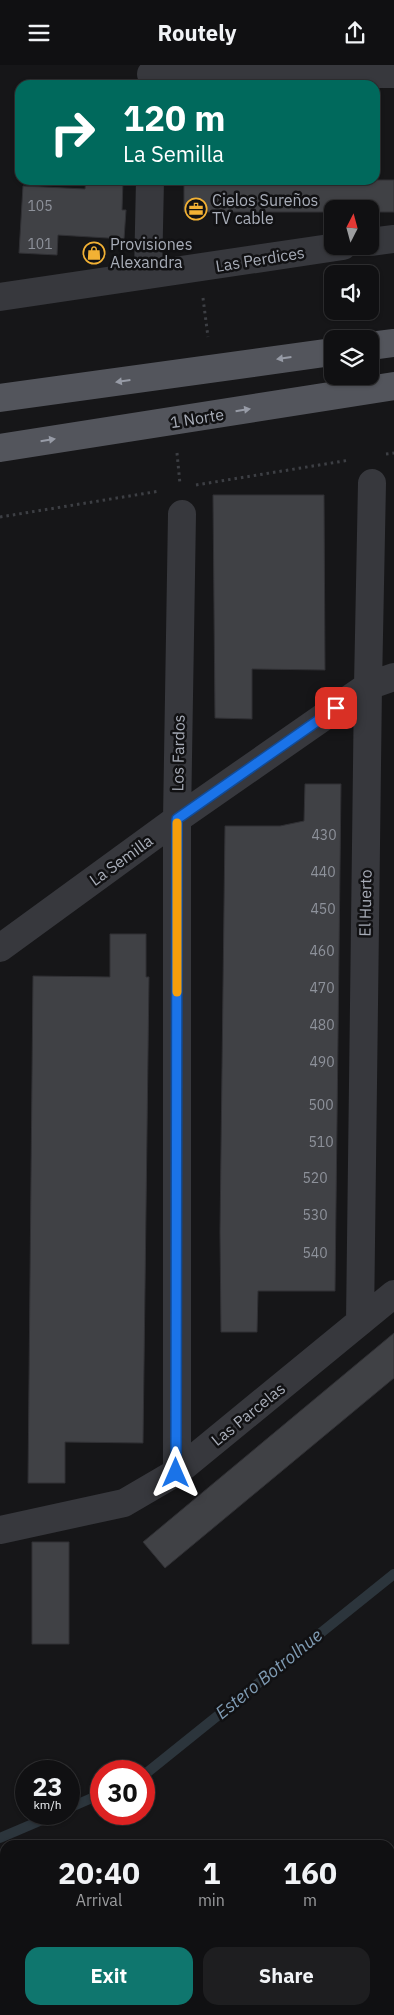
<!DOCTYPE html>
<html lang="en">
<head>
<meta charset="utf-8">
<style>
  :root { --surface:#101012; --page:#1e1e20; --text:#f1f3f6; --muted:#9c9d9f; --line:#303032; --accent:#0f766e }
  body { margin:0; font-family:"IBM Plex Sans",sans-serif; background:var(--page); color:var(--text); height:100vh; display:flex; flex-direction:column; font-size:19px; white-space:nowrap }
  * { box-sizing:border-box; margin:0 }
  p { font-size:16px; color:var(--muted) }
  .icon { flex:none; width:28px; height:28px; fill:none; stroke:currentColor; stroke-width:2; stroke-linecap:round; stroke-linejoin:round }
  .map { position:relative; flex:1; overflow:hidden }
  .side { position:absolute; left:0px; top:1775px; width:395px; height:175px; display:flex; flex-direction:column; background:var(--surface); border-radius:15px 15px 0 0; box-shadow:0 1px 4px #0004,0 0 0 1px var(--line) }
  .side>* { flex:none }
  .guide { position:absolute; left:15px; top:15px; width:365px; height:105px; border-radius:15px; box-shadow:0 1px 4px #0004,0 0 0 1px var(--line); background:#00695c; color:#fff; overflow:hidden }
  .needle { width:32px; rotate:6deg }
  .buttons { position:absolute; left:324px; top:135px; display:grid; gap:10px }
  .buttons a { display:grid; place-items:center; width:55px; height:55px; border-radius:10px; background:var(--surface); box-shadow:0 1px 4px #0004,0 0 0 1px var(--line); font-size:25px }
  .speed { position:absolute; left:15px; top:1695px; display:flex; gap:10px; font-size:25px; font-weight:700; text-align:center }
  .speed>* { display:grid; place-content:center; width:65px; height:65px; border-radius:50%; background:var(--surface); box-shadow:0 1px 4px #0004,0 0 0 1px var(--line); line-height:1 }
  .speed small { font-size:12px; font-weight:400 }
  .speed .limit { border:8px solid #d22; background:#fff; color:#111 }
  .pin { position:absolute; display:grid; place-items:center; width:42px; height:42px; color:#fff; margin:-21px; border-radius:10px; box-shadow:0 2px 8px #0006 }
  .me { position:absolute; width:55px; margin:-28px; rotate:0deg; stroke-linejoin:round; filter:drop-shadow(0 0 4px #0008) }
  .turn { display:flex; align-items:center; gap:18px; height:105px; padding:0 25px; font-size:22px }
  .turn .icon { width:65px; height:65px; stroke-width:2.5 }
  .turn b { display:block; font-size:35px; line-height:42px }
  .eta { display:flex; justify-content:space-evenly; align-items:center; height:85px; text-align:center }
  .eta b { font-size:30px; font-weight:700; line-height:35px }
  .button { display:flex; gap:10px; margin-top:auto; padding:10px 25px }
  .button a { flex:1; height:58px; border-radius:15px; background:var(--accent); color:#fff; font-size:20px; font-weight:700; line-height:58px; text-align:center }
  .button a+a { background:var(--page); color:var(--text) }
  header { display:flex; justify-content:space-between; align-items:center; height:65px; padding:0 25px; background:var(--surface); font-size:22px; font-weight:700 }
  .map>svg:first-child { display:block }
  .lines { fill:none; stroke-linecap:round; stroke-linejoin:round }
  .stream { stroke:#2c353c; stroke-width:10 }
  .building { fill:#404145; stroke:#303034 }
  .path { stroke:#3d3f44; stroke-width:3; stroke-dasharray:2.5 4; stroke-linecap:butt }
  .minor { stroke:#37383d; stroke-width:28 }
  .major { stroke:#53555c; stroke-width:28 }
  .oneway { fill:#979ba6 }
  .route-casing { stroke:#114b97; stroke-width:12 }
  .route { stroke:#1a73e8; stroke-width:9 }
  .slow { stroke:#f59e0b; stroke-width:9 }
  .labels { text-anchor:middle; stroke-width:5; stroke-linejoin:round; paint-order:stroke }
  .number-label { font-size:14px; fill:#8e929b }
  .poi-label { font-size:16px; fill:#a8adb8; stroke:#111113; text-anchor:start }
  .street-label { font-size:16px; fill:#a8adb8; stroke:#111113 }
  .water-label { font-size:18px; font-style:italic; fill:#7f9bb3; stroke:#111113 }
</style>
</head>
<body>
<header><svg class="icon" aria-label="menu" viewBox="0 0 24 24"><path d="M4 6h16M4 12h16M4 18h16"/></svg>Routely<svg class="icon" aria-label="share" viewBox="0 0 24 24"><path d="M12 15V3M7 8l5-5 5 5M5 13v7h14v-7"/></svg></header>
<div class="map">
<svg width="394" height="1950" viewBox="0 0 394 1950">
  <rect width="100%" height="100%" fill="#161618"/>
  <g class="lines">
    <!-- stream -->
    <path class="stream" d="M144,1710L394,1509
      M69,1743L101,1729
      M0,1773L56,1749"/>
  </g>
  <!-- building -->
  <path class="building" d="M86,115H123L122,145H126L124,174L58,170L57,190L19,188L23,121L85,124Z
    M184,115H394V147H370V144H332V147H184Z
    M213,430H324L325,605L252,604V654L215,653Z
    M305,719H341L335,1226H258L257,1267H221L220,1167L225,761H280L304,756Z
    M110,869H146V912H149L143,1378L65,1377V1418H28L33,911L110,912Z
    M394,1268V1313L165,1503L143,1477Z
    M32,1477H69V1579H32Z"/>
  <g class="lines">
    <!-- path -->
    <path class="path" d="M203,233L208,272
      M177,388L180,419
      M386,389L394,388
      M196,420L350,395
      M0,452L160,426"/>
    <!-- minor -->
    <path class="minor" d="M151,9H394
      M370,177L394,174
      M148,210L150,115
      M0,232L343,181
      M0,883L177,754L368,621L394,612
      M360,1257L368,621L372,418
      M177,1407V754L182,449
      M0,1465L124,1438L177,1407L394,1229"/>
    <!-- major -->
    <path class="major" d="M370,281L394,278
      M0,333L332,287
      M0,383L394,321"/>
  </g>
  <!-- one-way arrows -->
  <defs><path id="oneway-solid" d="M-6-.8H1V-3.2L6.5 0L1 3.2V.8H-6Z" transform="scale(1.25)"/></defs>
  <g class="oneway">
    <use href="#oneway-solid" transform="translate(284 293) rotate(172)"/>
    <use href="#oneway-solid" transform="translate(123 316) rotate(172)"/>
    <use href="#oneway-solid" transform="translate(243 345) rotate(-9)"/>
    <use href="#oneway-solid" transform="translate(48 375) rotate(-9)"/>
  </g>
  <g class="lines">
    <!-- route casing -->
    <g class="route-casing">
      <path id="route" d="M176,1408L177,754L336,643"/>
    </g>
    <!-- route -->
    <use href="#route" class="route"/>
    <!-- slow -->
    <path class="slow" d="M177,927V758"/>
  </g>
  <!-- icons -->
  <defs>
    <g id="office-ring" transform="scale(1.125)"><circle r="9.5" fill="#111113" stroke="#f2b134" stroke-width="1.5"/><path d="M-6-3h4V-5.5h4V-3h4V5H-6ZM-1-4.5V-3h2v-1.5ZM-6 0V1H6V0Z" fill="#f2b134"/></g>
    <g id="shop-ring" transform="scale(1.125)"><circle r="9.5" fill="#111113" stroke="#f2b134" stroke-width="1.5"/><path d="M-5-2.5h2.3a2.7 3.5 0 0 1 5.4 0H5L5.5 6h-11ZM-1.5-2.5h3a1.5 2.3 0 0 0-3 0Z" fill="#f2b134"/></g>
  </defs>
  <g fill-rule="evenodd">
    <use href="#office-ring" x="196" y="144"/>
    <use href="#shop-ring" x="94" y="188"/>
  </g>
  <g class="labels">
    <!-- number labels -->
    <g class="number-label">
      <text x="40" y="146">105</text>
      <text x="40" y="184">101</text>
      <text x="324" y="775">430</text>
      <text x="323" y="812">440</text>
      <text x="323" y="849">450</text>
      <text x="322" y="891">460</text>
      <text x="322" y="928">470</text>
      <text x="322" y="965">480</text>
      <text x="322" y="1002">490</text>
      <text x="321" y="1045">500</text>
      <text x="321" y="1082">510</text>
      <text x="315" y="1118">520</text>
      <text x="315" y="1155">530</text>
      <text x="315" y="1193">540</text>
    </g>
    <!-- poi labels -->
    <g class="poi-label">
      <text x="212" y="141">Cielos Sureños<tspan x="212" dy="18">TV cable</tspan></text>
      <text x="110" y="185">Provisiones<tspan x="110" dy="18">Alexandra</tspan></text>
    </g>
    <!-- street labels -->
    <g class="street-label">
      <text transform="translate(260 194) rotate(-9)" y="6">Las Perdices</text>
      <text transform="translate(197 353) rotate(-9)" y="6">1 Norte</text>
      <text transform="translate(178 688) rotate(-89)" y="6">Los Fardos</text>
      <text transform="translate(121 795) rotate(-36)" y="6">La Semilla</text>
      <text transform="translate(365 838) rotate(-89)" y="6">El Huerto</text>
      <text transform="translate(248 1349) rotate(-39)" y="6">Las Parcelas</text>
    </g>
    <!-- water labels -->
    <g class="water-label">
      <text transform="translate(269 1609) rotate(-39)" y="6">Estero Botrolhue</text>
    </g>
  </g>
</svg>
<div class="buttons">
<a><svg class="needle" viewBox="-14 -14 28 28"><path d="M0-13l5 13h-10z" fill="#e53935"/><path d="M0 13l5-13h-10z" fill="#9c9d9f"/></svg></a>
<a><svg class="icon" aria-label="sound" viewBox="0 0 24 24"><path d="M4 9h4l5-4v14l-5-4H4zM17 9q2 3 0 6"/></svg></a>
<a><svg class="icon" aria-label="layers" viewBox="0 0 24 24"><path d="M12 4l9 5-9 5-9-5zM3 14l9 5 9-5"/></svg></a>
</div>
<div class="speed"><div>23<small>km/h</small></div><div class="limit">30</div></div>
<div class="pin" style="left:336px;top:643px;background:#d93025"><svg class="icon" aria-label="arrive" viewBox="0 0 24 24"><path d="M6 21V4h12l-3 4 3 4H6"/></svg></div>
<svg class="me" style="left:176px;top:1408px" viewBox="-20 -20 40 40"><path d="M0-17L14 15 0 8-14 15z" fill="#1a73e8" stroke="#fff" stroke-width="4"/></svg>
<div class="guide">
<div class="turn"><svg class="icon" aria-label="right" viewBox="0 0 24 24"><path d="M7 20v-9h11M14 6l5 5-5 5"/></svg><div><b>120 m</b>La Semilla</div></div>
</div>
<section class="side">
<div class="eta">
<div><b>20:40</b><p>Arrival</p></div>
<div><b>1</b><p>min</p></div>
<div><b>160</b><p>m</p></div>
</div>
<div class="button"><a>Exit</a><a>Share</a></div>
</section>
</div>
</body>
</html>
